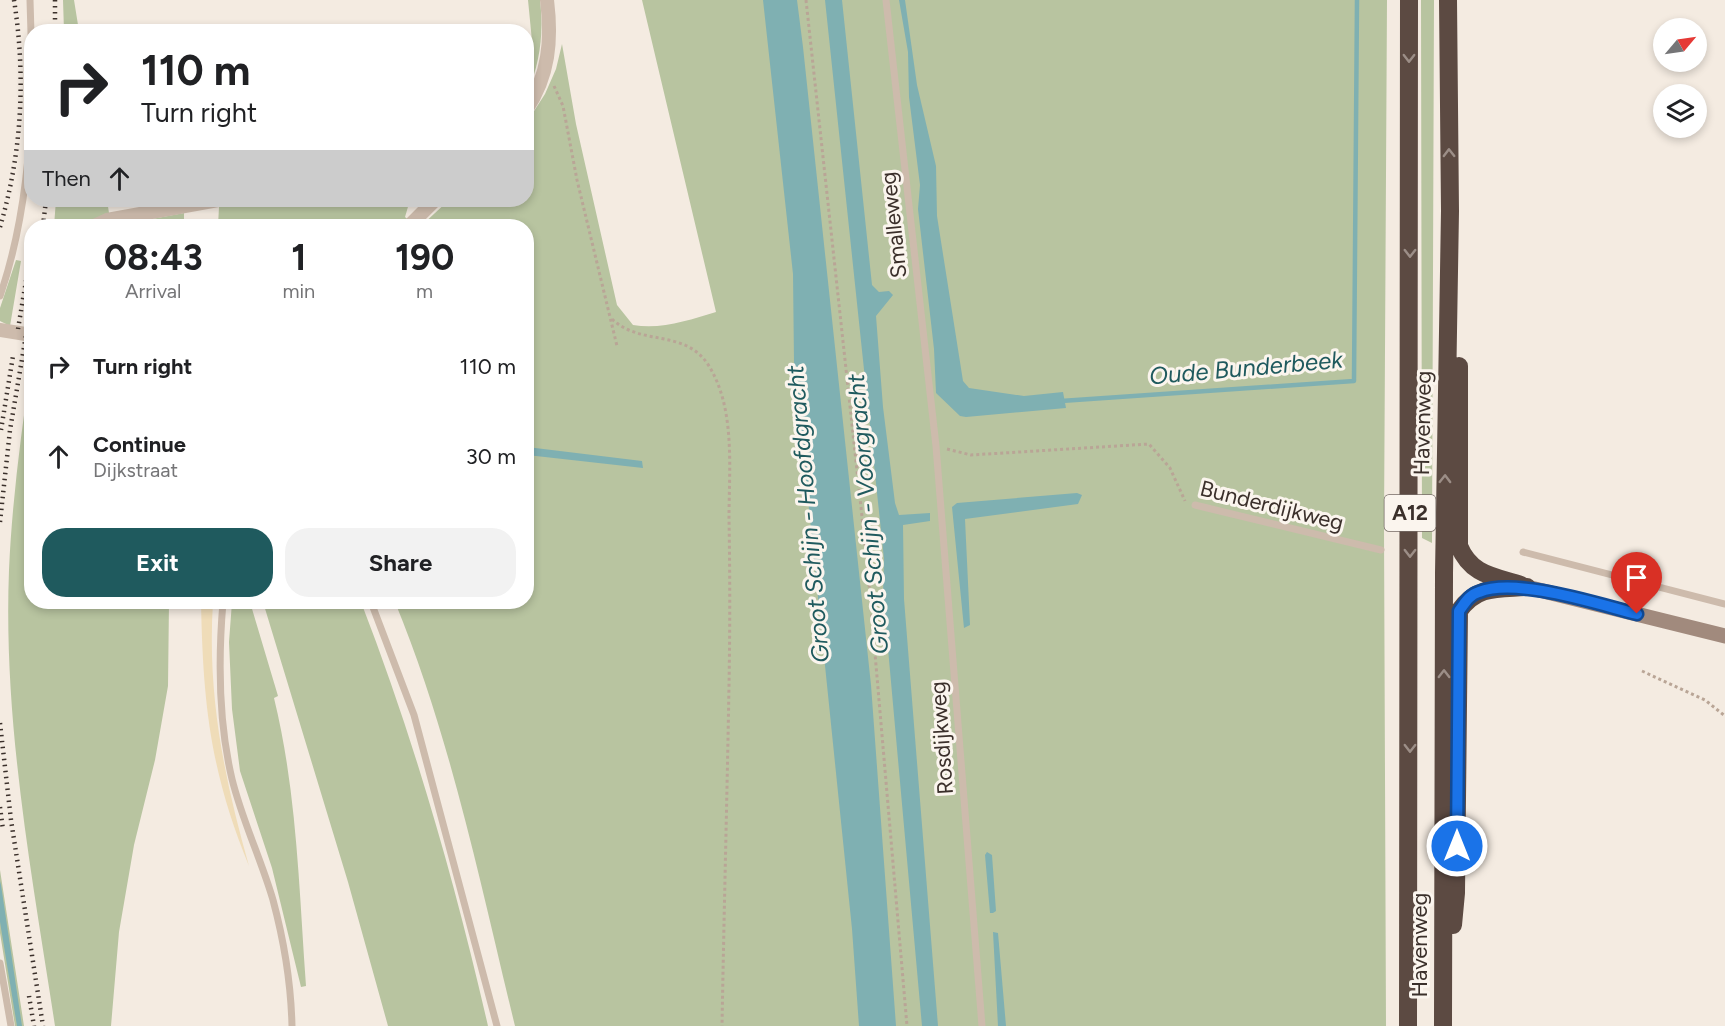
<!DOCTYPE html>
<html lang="en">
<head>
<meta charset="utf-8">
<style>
  :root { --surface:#fff; --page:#f2f2f2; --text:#202124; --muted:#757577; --accent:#1f5a5e }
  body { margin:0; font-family:Figtree,sans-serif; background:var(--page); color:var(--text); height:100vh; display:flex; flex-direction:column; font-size:22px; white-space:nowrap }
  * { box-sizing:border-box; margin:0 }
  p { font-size:20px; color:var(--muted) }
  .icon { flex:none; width:33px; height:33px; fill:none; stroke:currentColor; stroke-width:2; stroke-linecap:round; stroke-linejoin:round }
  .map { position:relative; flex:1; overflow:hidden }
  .details { position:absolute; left:24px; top:219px; width:510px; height:390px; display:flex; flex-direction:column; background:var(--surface); border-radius:24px; box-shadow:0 3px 9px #0003 }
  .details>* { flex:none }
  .top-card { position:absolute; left:24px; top:24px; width:510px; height:183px; border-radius:24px; box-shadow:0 3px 9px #0003; background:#fff; color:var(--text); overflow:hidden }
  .needle { width:39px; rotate:61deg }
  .tools { position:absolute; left:1653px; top:18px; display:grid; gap:12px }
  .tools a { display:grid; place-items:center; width:54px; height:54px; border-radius:50%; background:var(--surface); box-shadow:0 3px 9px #0003; font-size:30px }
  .pin { position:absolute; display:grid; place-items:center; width:51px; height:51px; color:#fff; margin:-62px -26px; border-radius:50% 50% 50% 0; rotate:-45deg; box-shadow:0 0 6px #0007 }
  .pin .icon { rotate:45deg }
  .me { position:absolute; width:66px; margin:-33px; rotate:0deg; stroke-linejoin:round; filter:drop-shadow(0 0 4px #0008) }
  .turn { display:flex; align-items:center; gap:21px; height:126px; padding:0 18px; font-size:27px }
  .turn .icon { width:78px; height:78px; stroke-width:2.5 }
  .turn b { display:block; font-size:42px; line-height:51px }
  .then { display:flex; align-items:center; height:57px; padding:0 18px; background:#0003; gap:12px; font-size:22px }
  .eta { display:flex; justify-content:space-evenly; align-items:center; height:102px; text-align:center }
  .eta b { font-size:36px; font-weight:700; line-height:42px }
  .cta { display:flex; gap:12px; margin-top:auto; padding:12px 18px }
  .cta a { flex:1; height:69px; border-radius:24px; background:var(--accent); color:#fff; font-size:24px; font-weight:700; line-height:69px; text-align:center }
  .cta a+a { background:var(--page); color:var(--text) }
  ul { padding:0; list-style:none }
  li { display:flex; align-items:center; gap:18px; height:90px; padding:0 18px }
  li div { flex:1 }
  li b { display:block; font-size:22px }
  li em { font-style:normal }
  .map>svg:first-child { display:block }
  .green { fill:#b8c4a0 }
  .sand { fill:#efdcb8 }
  .water { fill:#7fb0b2 }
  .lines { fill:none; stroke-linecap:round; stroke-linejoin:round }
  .stream { stroke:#7fb0b2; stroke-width:4.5 }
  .path { stroke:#b9a596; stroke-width:3; stroke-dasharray:3 3; stroke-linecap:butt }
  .lane { stroke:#cdbbac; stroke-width:7 }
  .street { stroke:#cdbbac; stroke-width:14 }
  .secondary { stroke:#a18a7d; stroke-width:15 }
  .highway { stroke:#5c4a42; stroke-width:18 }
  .rail { stroke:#3b302b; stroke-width:4.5; stroke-dasharray:1.5 4.5; stroke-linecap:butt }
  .oneway { stroke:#9c8e87 }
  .route-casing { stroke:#114b97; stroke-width:15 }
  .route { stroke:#1a73e8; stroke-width:10 }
  .labels { text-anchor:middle; stroke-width:6; stroke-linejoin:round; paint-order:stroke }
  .shield { fill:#fbf5ee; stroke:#756b66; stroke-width:1.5 }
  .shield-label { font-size:21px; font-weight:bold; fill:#3b302b }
  .street-label { font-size:22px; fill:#3b302b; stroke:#fbf5ee }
  .water-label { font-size:24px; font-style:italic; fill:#1f5a5e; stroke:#fbf5ee }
</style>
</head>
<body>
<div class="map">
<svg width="1725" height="1026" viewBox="0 0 1725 1026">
  <rect width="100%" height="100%" fill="#f4ebe1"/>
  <!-- green -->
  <path class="green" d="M63,0H74L79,31H64Z
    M528,0H540C544,34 540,63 527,94L532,41Z
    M642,0H1387L1384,527L1386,1026H515C480,883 451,738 395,602H526V226H421L449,200H526L527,122L545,94L556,69L562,44L576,124L617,305L633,325C661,330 689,320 716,312Z
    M1421,0H1434L1432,543L1422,538Z
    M56,200H107L109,213L90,222L86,226H54Z
    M272,200H410L405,217L415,226H218L219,207Z
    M184,213V226H126L125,224Z
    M16,260L21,261L10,326L0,321V308Z
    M31,366L32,602H169L168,686L155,760L134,845L119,932L111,1026H55C32,875 3,723 9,570C12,502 21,433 31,366Z
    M232,602H250L278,696L274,698C297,792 299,889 306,986L301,987L272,868L240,771L232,709L229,642Z
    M263,602H361C414,739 455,882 488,1026H388L348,882Z
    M0,870L24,1026H15L0,933Z"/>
  <!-- sand -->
  <path class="sand" d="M201,602H213C207,694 224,778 249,866C210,771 203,703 201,602Z"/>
  <!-- water -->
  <path class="water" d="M763,0H797L803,47L871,685L896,1026H859L852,929L794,363L793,274Z
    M825,0H842L872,285L879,292L889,291L893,295L876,316L883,407L895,503L899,515L930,513V521L903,525L904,599L938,1026H922L883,593L884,559Z
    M899,0H905L917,85L936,166L937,216L963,381L969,388L1024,396L1063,392L1066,408L966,417L960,416L936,393L934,349L918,209L920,185L909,97L908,52Z
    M527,447L642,461L643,468L527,455Z
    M1077,493L1082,495L1078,504L965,519L970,625L964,628L952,507L957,503Z
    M987,852L992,855L996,911L993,913H990L985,855Z
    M0,881L1,885L22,1026H17L0,922Z
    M993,932L998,933L1006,1026H998Z"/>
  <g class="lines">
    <!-- stream -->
    <path class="stream" d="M1061,401L1354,381L1357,0"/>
    <!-- path -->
    <path class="path" d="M806,0L868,572L907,1026
      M554,86L563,106L577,180L617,346
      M612,319C640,346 683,329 707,363C736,406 729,468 729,518C730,574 730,630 729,686C727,799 724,913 722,1026
      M947,449L971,455L1149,444L1170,468L1185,501
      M1642,671L1705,700L1725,716"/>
    <!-- lane -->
    <path class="lane" d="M30,0L32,67
      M886,0L936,446L982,1026
      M0,296C22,232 30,161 32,94
      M1195,505L1381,550
      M1523,552L1725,604
      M223,602C218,661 218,720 232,779C242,820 261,859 273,900C284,941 291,984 292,1026
      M371,602L414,715L497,1026
      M0,963L11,1026"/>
    <!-- street -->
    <path class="street" d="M526,110C549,76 552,40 547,0
      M94,226L107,220L218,200
      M409,226L435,200
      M0,330L32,335"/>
    <!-- secondary -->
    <path class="secondary" d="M1527,587L1725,636"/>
    <!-- highway -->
    <path class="highway" d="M1459,366V546C1471,575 1493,576 1521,585
      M1453,925L1456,893L1459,611C1477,585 1498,589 1527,587
      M1408,1026L1409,0
      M1443,1026L1444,573L1450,211L1448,0"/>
    <!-- rail -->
    <path class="rail" d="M55,0V32
      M43,226L46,200
      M0,227C22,153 26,76 14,0
      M18,329L32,245
      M1,430L13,356
      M0,522L10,430L32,300
      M0,723L11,820L43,1026
      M0,807L3,830
      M29,996L34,1026"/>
  </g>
  <!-- one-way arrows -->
  <defs><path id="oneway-chevron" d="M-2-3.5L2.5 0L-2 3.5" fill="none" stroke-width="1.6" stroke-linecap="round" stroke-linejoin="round" transform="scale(1.5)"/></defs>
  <g class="oneway">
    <use href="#oneway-chevron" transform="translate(1409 58) rotate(90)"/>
    <use href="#oneway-chevron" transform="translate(1449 153) rotate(-91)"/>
    <use href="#oneway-chevron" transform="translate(1410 253) rotate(90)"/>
    <use href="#oneway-chevron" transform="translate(1445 479) rotate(-89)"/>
    <use href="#oneway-chevron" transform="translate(1410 553) rotate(90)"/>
    <use href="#oneway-chevron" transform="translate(1444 674) rotate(-90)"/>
    <use href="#oneway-chevron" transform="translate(1410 748) rotate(90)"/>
  </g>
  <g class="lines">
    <!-- route casing -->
    <g class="route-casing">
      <path id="route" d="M1457,846L1459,611C1465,603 1469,595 1479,592C1516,577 1597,604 1637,614"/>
    </g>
    <!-- route -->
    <use href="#route" class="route"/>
  </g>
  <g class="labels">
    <!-- shield labels -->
    <rect class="shield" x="1384.5" y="495" width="51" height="36" rx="4.5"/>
    <g class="shield-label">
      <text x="1410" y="520">A12</text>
    </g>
    <!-- street labels -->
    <g class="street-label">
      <text transform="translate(893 225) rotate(-96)" y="8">Smalleweg</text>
      <text transform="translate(1422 423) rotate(-89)" y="8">Havenweg</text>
      <text transform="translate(1272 505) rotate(14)" y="8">Bunderdijkweg</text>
      <text transform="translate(941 738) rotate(-94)" y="8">Rosdijkweg</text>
      <text transform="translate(1419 945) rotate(-90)" y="8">Havenweg</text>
    </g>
    <!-- water labels -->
    <g class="water-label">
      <text transform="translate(1246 368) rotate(-5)" y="8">Oude Bunderbeek</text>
      <text transform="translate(808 514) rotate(-95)" y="8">Groot Schijn - Hoofdgracht</text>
      <text transform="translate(868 514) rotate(-95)" y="8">Groot Schijn - Voorgracht</text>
    </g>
  </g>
</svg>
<div class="tools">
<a><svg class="needle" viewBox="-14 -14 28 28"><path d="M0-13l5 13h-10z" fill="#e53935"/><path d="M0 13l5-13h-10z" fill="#757577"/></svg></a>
<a><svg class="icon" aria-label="layers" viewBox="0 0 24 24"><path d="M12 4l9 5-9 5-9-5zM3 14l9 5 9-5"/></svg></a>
</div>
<div class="pin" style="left:1637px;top:614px;background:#d93025"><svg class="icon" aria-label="arrive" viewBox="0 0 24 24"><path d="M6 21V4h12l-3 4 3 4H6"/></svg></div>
<svg class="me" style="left:1457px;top:846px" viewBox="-20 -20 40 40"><circle r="17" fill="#1a73e8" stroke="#fff" stroke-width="3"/><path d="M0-11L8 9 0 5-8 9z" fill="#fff"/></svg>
<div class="top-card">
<div class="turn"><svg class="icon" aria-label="right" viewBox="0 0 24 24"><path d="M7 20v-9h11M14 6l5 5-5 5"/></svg><div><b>110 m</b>Turn right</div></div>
<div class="then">Then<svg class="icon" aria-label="ahead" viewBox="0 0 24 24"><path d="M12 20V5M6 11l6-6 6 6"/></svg></div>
</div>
<section class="details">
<div class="eta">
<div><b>08:43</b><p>Arrival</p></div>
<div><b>1</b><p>min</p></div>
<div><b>190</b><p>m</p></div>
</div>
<ul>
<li><svg class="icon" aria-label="right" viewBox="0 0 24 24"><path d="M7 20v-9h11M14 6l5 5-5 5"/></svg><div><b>Turn right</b></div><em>110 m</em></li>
<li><svg class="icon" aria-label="ahead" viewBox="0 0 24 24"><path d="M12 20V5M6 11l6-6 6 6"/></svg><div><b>Continue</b><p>Dijkstraat</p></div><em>30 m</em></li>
</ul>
<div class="cta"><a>Exit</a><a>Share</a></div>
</section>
</div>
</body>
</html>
